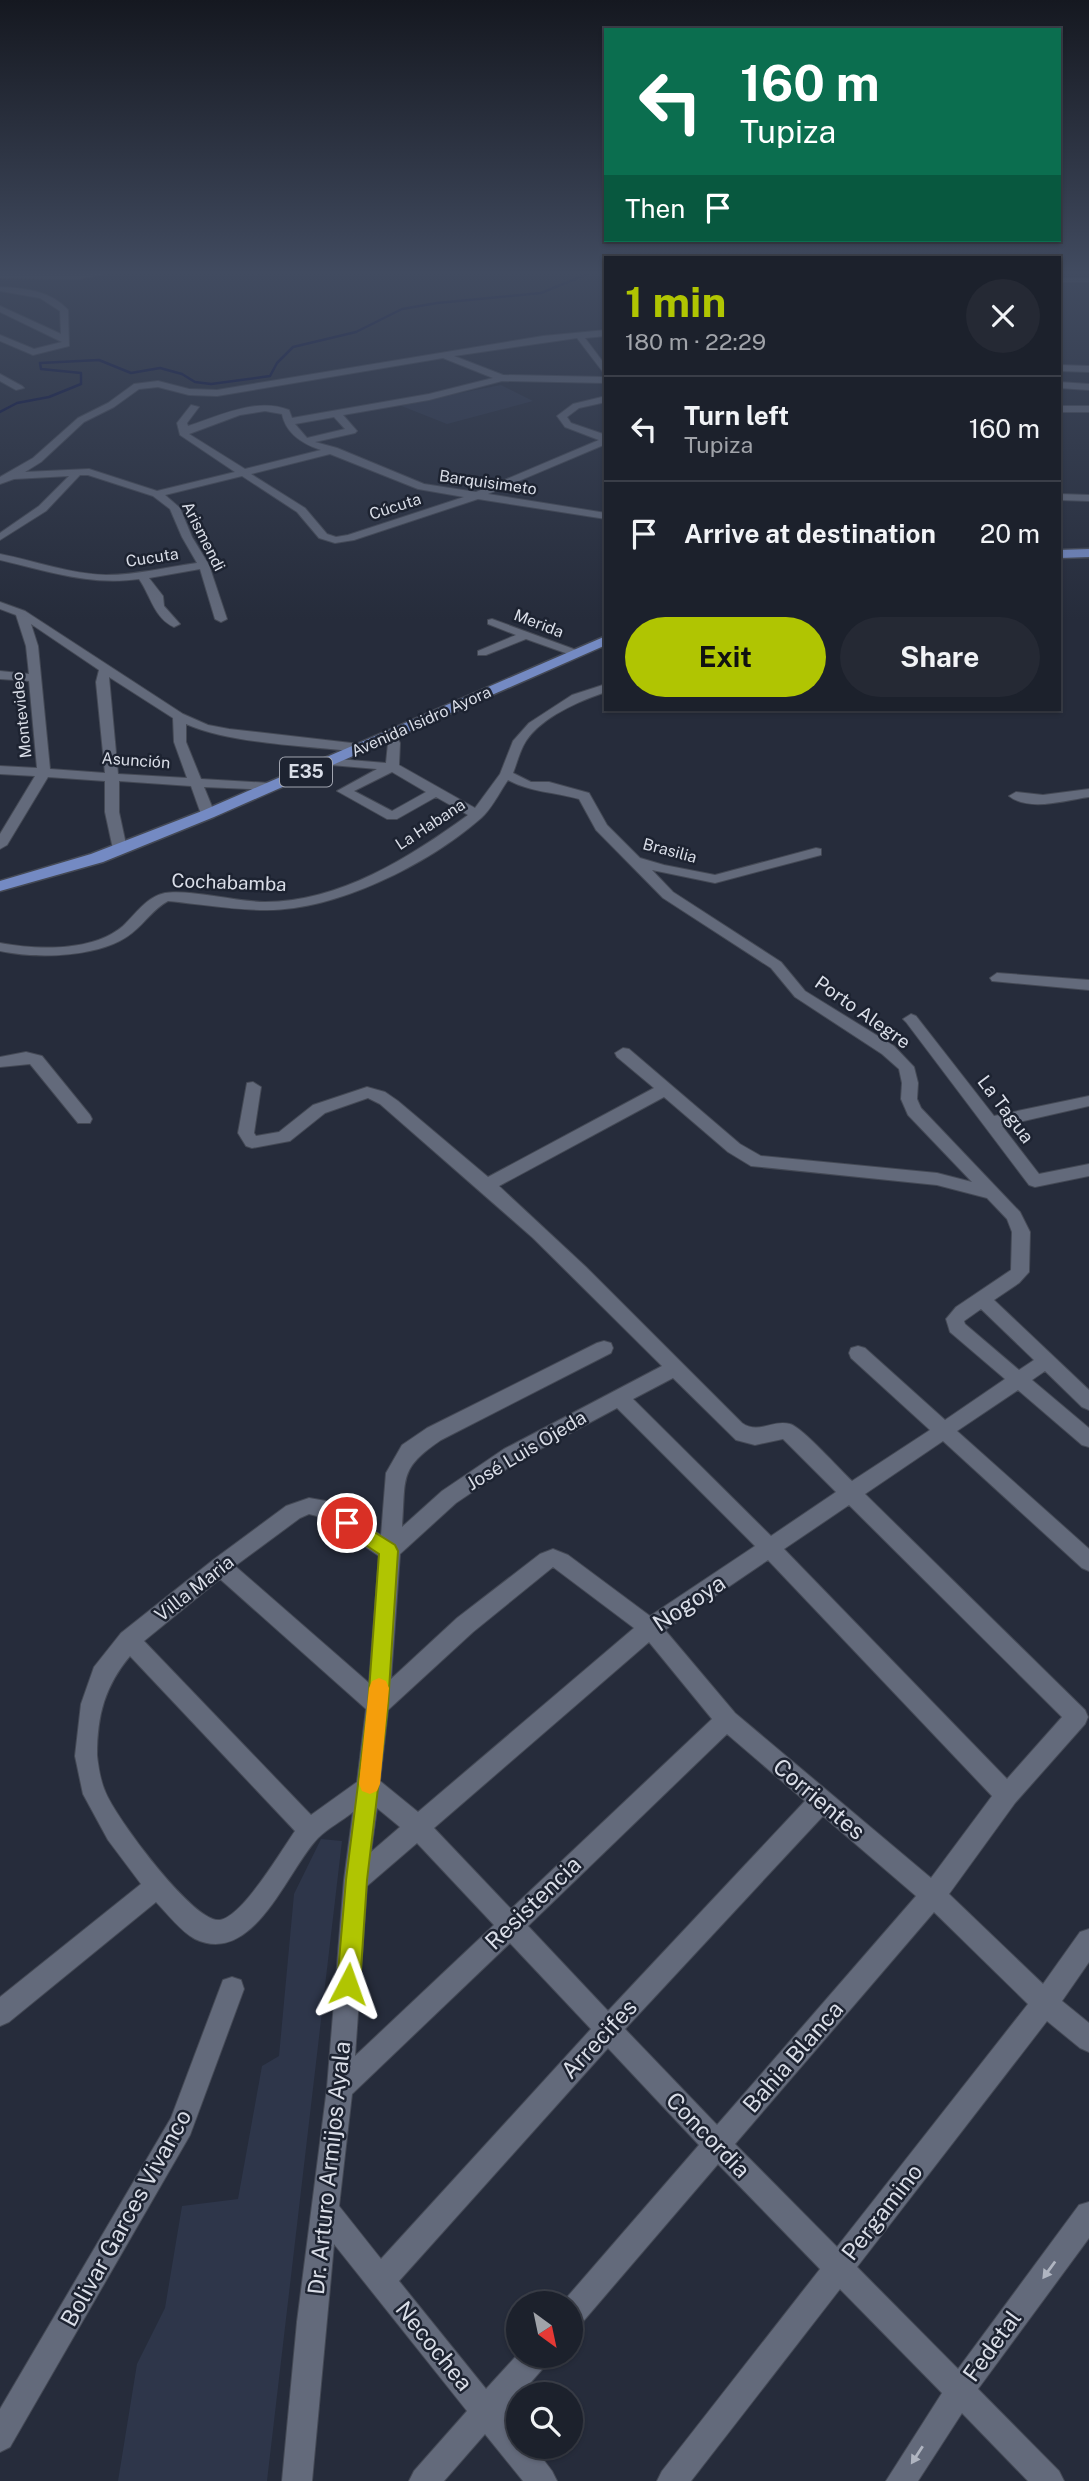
<!DOCTYPE html>
<html lang="en">
<head>
<meta charset="utf-8">
<style>
  :root { --surface:#1c212c; --page:#252934; --text:#f1f3f6; --muted:#a0a3a9; --line:#3a3e48; --accent:#b0c502 }
  body { margin:0; font-family:"Public Sans",sans-serif; background:var(--page); color:var(--text); height:100vh; display:flex; flex-direction:column; font-size:26px; white-space:nowrap }
  * { box-sizing:border-box; margin:0 }
  p { font-size:23px; color:var(--muted) }
  .icon { flex:none; width:38px; height:38px; fill:none; stroke:currentColor; stroke-width:2; stroke-linecap:round; stroke-linejoin:round }
  .map { position:relative; flex:1; overflow:hidden }
  .panel { position:absolute; left:604px; top:256px; width:457px; height:455px; display:flex; flex-direction:column; background:var(--surface); border-radius:0px; box-shadow:0 2px 5px #0004,0 0 0 2px var(--line) }
  .panel>* { flex:none }
  .top-card { position:absolute; left:604px; top:28px; width:457px; height:214px; border-radius:0px; box-shadow:0 2px 5px #0004,0 0 0 2px var(--line); background:#0b6e4f; color:#fff; overflow:hidden }
  .needle { width:46px; rotate:147deg }
  .controls { position:absolute; left:506px; top:2291px; display:grid; gap:14px }
  .controls a { display:grid; place-items:center; width:77px; height:77px; border-radius:50%; background:var(--surface); box-shadow:0 2px 5px #0004,0 0 0 2px var(--line); font-size:35px }
  .pin { position:absolute; display:grid; place-items:center; width:60px; height:60px; color:#fff; margin:-30px; border:4px solid #fff; border-radius:50%; box-shadow:0 2px 7px #0007 }
  .me { position:absolute; width:77px; margin:-38px; rotate:4deg; stroke-linejoin:round; filter:drop-shadow(0 0 5px #0008) }
  .turn { display:flex; align-items:center; gap:24px; height:147px; padding:0 21px; font-size:32px }
  .turn .icon { width:91px; height:91px; stroke-width:2.5 }
  .turn b { display:block; font-size:49px; line-height:60px }
  .then { display:flex; align-items:center; height:66px; padding:0 21px; background:#0003; gap:14px; font-size:26px }
  .round { display:grid; place-items:center; flex:none; width:74px; height:74px; border-radius:37px; background:var(--page) }
  .head { display:flex; align-items:center; justify-content:space-between; height:119px; padding:0 21px }
  h1 { font-size:42px; font-weight:700; line-height:52px; color:var(--accent) }
  .cta { display:flex; gap:14px; margin-top:auto; padding:14px 21px }
  .cta a { flex:1; height:80px; border-radius:42px; background:var(--accent); color:#111; font-size:28px; font-weight:700; line-height:80px; text-align:center }
  .cta a+a { background:var(--page); color:var(--text) }
  ul { padding:0; list-style:none }
  li { display:flex; align-items:center; gap:21px; height:105px; padding:0 21px; border-top:2px solid var(--line) }
  li div { flex:1 }
  li b { display:block; font-size:26px }
  li em { font-style:normal }
  .map>svg:first-child { display:block }
  .built { fill:#2e364a }
  .lines { fill:none; stroke-linecap:round; stroke-linejoin:round }
  .stream { stroke:#040c3f; stroke-width:2.5 }
  .minor-casing { stroke:#444955; stroke-width:2 }
  .major-casing { stroke:#444955; stroke-width:3 }
  .minor { fill:#636a7b; fill-rule:evenodd }
  .major { fill:#748ac3; fill-rule:evenodd }
  .oneway { fill:#b0b5c1 }
  .route { fill:#b0c502; stroke:#728001; stroke-width:2 }
  .slow { fill:#f59e0b }
  .labels { text-anchor:middle; stroke-width:5; stroke-linejoin:round; paint-order:stroke }
  .far-street-label { font-size:16px; fill:#d9dde7; stroke:#1d2331 }
  .shield { fill:#1d2331; stroke:#a1a5b0; stroke-width:2 }
  .shield-label { font-size:18px; font-weight:bold; fill:#d9dde7 }
  .street-label { font-size:19px; fill:#d9dde7; stroke:#1d2331 }
  .near-street-label { font-size:23px; fill:#d9dde7; stroke:#1d2331 }
</style>
</head>
<body>
<div class="map">
<svg width="1089" height="2481" viewBox="0 0 1089 2481">
  <rect width="100%" height="100%" fill="#262c3b"/>
  <!-- built -->
  <path class="built" d="M501,385L533,401L447,424L399,405Z
    M321,1839L342,1841L267,2481H118L137,2364L165,2308L182,2206L238,2199L262,2066L279,2056L294,1894Z"/>
  <g class="lines">
    <!-- stream -->
    <path class="stream" d="M0,412L17,403L49,397L81,384V373L41,369L40,363L99,360L131,373L160,368L182,374L195,382L211,384L270,376L277,363L293,347L356,332L402,309L437,303L541,293L590,273"/>
    <!-- minor casing -->
    <g class="minor-casing">
      <path id="minor" d="M6,273H108L79,279L0,278V274Z
        M1059,278H1089V282H1059Z
        M0,287C25,288 51,291 68,310L69,346L33,355L0,341V335L34,349L62,342L0,312V306L61,334L60,311L40,298L0,291Z
        M606,330V336L585,338L606,366V376L577,338L454,356L503,375L606,377V383L502,381L429,400L343,415L357,431L355,433L315,442L337,448L424,484L476,492L599,440L565,427L557,416L573,404L606,396V402L579,408L567,417L571,423L606,435V444L488,494L606,513V519L478,499L354,540L335,543L319,538L297,512L242,476L165,495L180,508L192,537L209,565L227,619L221,622L215,619L200,569L149,578L163,596L164,606L180,624L174,627C154,618 151,596 139,579C90,586 47,571 0,560V554C35,561 70,574 106,575C137,575 167,567 197,563L182,537L170,509L153,496L88,475H80L46,511L0,540V533L39,506L69,476L14,479L0,484V477L33,458L78,418L108,403L134,384L158,381L189,389L217,390L543,336ZM443,358L493,378L429,394L292,418L289,410C256,397 220,416 188,426L187,423L199,407L191,405L177,423L180,435L235,472L157,491L89,469L25,472L41,462L84,422L114,407L139,389L158,387L189,395L217,396ZM265,411L282,414C286,434 303,444 321,450L245,469L189,434L240,415ZM334,417L345,429L307,438L295,424ZM330,454L418,489L464,497L348,535L336,537L327,534L305,508L251,474Z
        M1059,365L1089,366V372L1059,371Z
        M0,374L22,386L24,388L16,390L0,381Z
        M1059,382L1089,384V390L1059,388Z
        M1059,406H1089V412H1059Z
        M1059,494L1089,495V501L1059,500Z
        M0,602L25,611L183,714L208,725L229,729L360,744L366,748L360,752C309,746 231,744 186,724V742L201,779L270,783L275,784V790L204,787L215,814L208,818L201,814L191,786L119,781V812L127,849L120,853L113,849L105,812V781L48,777L7,845L0,849V834L35,776L0,774V766L37,768L29,681L0,679V671L29,674L26,646L16,615L0,609ZM31,624L99,670L96,682L105,773L50,769L38,646ZM109,677L173,718L174,742L187,778L118,774Z
        M492,619L579,651L581,653L571,655L526,639L486,655H478V651L516,635L488,624V620Z
        M606,684V692C579,701 542,717 526,741C520,750 517,763 513,773L531,782H549L589,793L607,825L640,858L664,865L715,875L816,848L821,849V855L715,883L652,870L673,892L781,962L805,991L894,1046L914,1067L918,1083L917,1099L921,1108L1020,1212L1030,1232L1029,1272L1019,1283L994,1300L1089,1390V1410L1082,1407L1045,1371L1032,1380L1089,1428V1447L1082,1445L1018,1390L957,1431L1089,1549V1571L1082,1568L943,1441L865,1494L1085,1710L1088,1717L1085,1724L1015,1803L949,1894L1043,1984L1080,1932L1089,1929V1962L1062,2001L1089,2023V2052L1080,2048L1047,2021L857,2267L958,2369L1079,2205L1089,2202V2238L978,2389L1059,2471L1064,2481H1028L962,2413L918,2481H886L942,2393L840,2289L691,2481H657L662,2471L820,2269L718,2164L580,2325L570,2329V2303H562L699,2145L608,2048L399,2281L486,2389L518,2354L549,2356L545,2366L505,2412L518,2428V2446H533L552,2471L557,2481H523L485,2434L444,2481H409L414,2471L467,2411L334,2244L312,2481H282L297,2322L327,2088L344,1880L353,1812C342,1821 328,1828 318,1838C287,1870 254,1967 195,1939C181,1932 167,1913 156,1902L9,2022L0,2026V1997L141,1884L108,1840L83,1794L75,1756L81,1704L94,1667L121,1633L213,1560L286,1506L309,1498L326,1501L381,1535L386,1473L402,1445L427,1428L597,1343L604,1341L611,1343L613,1348L611,1353L441,1440C398,1469 406,1478 402,1527L442,1491L504,1449L662,1366L533,1238L380,1104L368,1098L325,1113L290,1141L252,1148L246,1146L238,1133L247,1083L253,1082L261,1087L254,1133L256,1136L279,1132L313,1105L367,1087L385,1092L398,1101L488,1177L654,1088L617,1057L615,1053L623,1048L629,1049L740,1144L761,1156L937,1173L972,1182L908,1115L901,1099L902,1083L899,1069L882,1054L795,997L771,968L663,898L596,830L579,799C554,792 530,792 508,780C499,793 491,810 480,819C427,865 335,911 265,910C233,910 200,904 168,901C153,909 145,923 132,933C101,958 37,959 0,951V943C37,950 93,952 123,926C136,914 146,897 165,893C189,889 238,902 265,902C340,902 410,857 468,815L436,797L397,819H387L337,791L377,769L331,765L325,761L326,758L386,763L388,743L385,736L387,733H395L400,743L399,765L475,808L500,774L513,741L529,723L572,695ZM392,772L426,792L392,811L354,791ZM664,1097L728,1152L751,1166L937,1185L987,1198L1007,1219L1012,1232L1011,1270L956,1307L946,1319L950,1332L1005,1379L945,1420L865,1348L858,1346L851,1348L849,1353L851,1358L930,1430L852,1481C841,1471 802,1427 790,1424C772,1419 759,1435 742,1423L586,1267L499,1186ZM981,1309L1034,1360L1019,1370L965,1324L964,1321ZM673,1378L736,1440L755,1445L783,1439L836,1492L771,1536L633,1399ZM617,1408L755,1546L650,1616L568,1555L553,1549L540,1554L457,1618L391,1679L400,1554L456,1503L518,1461ZM849,1505L1062,1717L1007,1779L784,1549ZM309,1514L321,1517L379,1556L369,1683L235,1566L300,1518ZM768,1560L992,1796L931,1878L735,1713L665,1630ZM553,1567L634,1628L418,1812L380,1781L388,1710L473,1632ZM220,1579L366,1709L357,1782L311,1815L144,1641ZM649,1642L712,1719L511,1909L434,1828ZM130,1656L295,1831C281,1851 243,1916 220,1920C194,1924 115,1817 105,1791C101,1782 98,1765 97,1755C97,1715 105,1686 130,1656ZM727,1734L805,1801L608,2011L528,1926ZM377,1808L400,1827L371,1852ZM823,1816L916,1896L717,2125L625,2029ZM417,1843L494,1925L355,2056L367,1886ZM934,1912L1028,2004L837,2247L735,2144ZM510,1943L591,2029L381,2259L339,2206L352,2094Z
        M1089,789V797C1066,800 1029,812 1009,796L1016,792L1043,795Z
        M997,973L1089,980V990L992,981L990,978Z
        M911,1014L916,1016L994,1116L1089,1096V1106L1002,1126L1039,1174L1089,1164V1176L1035,1187L1029,1185L906,1022L903,1019Z
        M26,1052L42,1056L90,1115L92,1119L90,1123H78L30,1064L0,1067V1057Z
        M232,1977L241,1980L244,1989L190,2135L10,2447L0,2452V2409L171,2118L223,1980Z"/>
    </g>
    <!-- major casing -->
    <g class="major-casing">
      <path id="major" d="M1089,549V557L1059,558V550Z
        M606,636V645L214,817L103,862L0,891V881L91,854L202,811Z"/>
    </g>
    <!-- minor -->
    <use href="#minor" class="minor"/>
    <!-- major -->
    <use href="#major" class="major"/>
  </g>
  <!-- one-way arrows -->
  <defs><path id="oneway-solid" d="M-6-.8H1V-3.2L6.5 0L1 3.2V.8H-6Z" transform="scale(1.75)"/></defs>
  <g class="oneway">
    <use href="#oneway-solid" transform="translate(1049 2270) rotate(126)"/>
    <use href="#oneway-solid" transform="translate(917 2455) rotate(123)"/>
  </g>
  <!-- sky -->
  <linearGradient id="sky" x2="0" y2="1"><stop stop-color="#151820"/><stop offset="0.44" stop-color="#414b60"/><stop offset="1" stop-color="#414b60" stop-opacity="0"/></linearGradient>
  <rect width="1089" height="620" fill="url(#sky)"/>
  <!-- route -->
  <path class="route" d="M347,1515L395,1545L398,1551L388,1705L367,1880L360,1984L356,1992L348,1995L340,1992L337,1984L346,1880L368,1705L379,1554L340,1528L338,1523L340,1517Z"/>
  <!-- slow -->
  <path class="slow" d="M379,1678L386,1681L389,1688L380,1784L377,1791L370,1794L362,1791L359,1784L369,1688L372,1681Z"/>
  <g class="labels">
    <!-- far-street labels -->
    <g class="far-street-label">
      <text transform="translate(488 482) rotate(8)" y="6">Barquisimeto</text>
      <text transform="translate(395 506) rotate(-18)" y="6">Cúcuta</text>
      <text transform="translate(204 536) rotate(63)" y="6">Arismendi</text>
      <text transform="translate(152 557) rotate(-9)" y="6">Cucuta</text>
      <text transform="translate(539 623) rotate(21)" y="6">Merida</text>
      <text transform="translate(21 715) rotate(-96)" y="6">Montevideo</text>
      <text transform="translate(421 721) rotate(-24)" y="6">Avenida Isidro Ayora</text>
      <text transform="translate(136 760) rotate(4)" y="6">Asunción</text>
      <text transform="translate(430 824) rotate(-33)" y="6">La Habana</text>
      <text transform="translate(670 850) rotate(15)" y="6">Brasilia</text>
    </g>
    <!-- shield labels -->
    <rect class="shield" x="280" y="757.5" width="52" height="29" rx="5"/>
    <g class="shield-label">
      <text x="306" y="778">E35</text>
    </g>
    <!-- street labels -->
    <g class="street-label">
      <text transform="translate(229 882) rotate(2)" y="7">Cochabamba</text>
      <text transform="translate(863 1012) rotate(35)" y="7">Porto Alegre</text>
      <text transform="translate(1006 1109) rotate(53)" y="7">La Tagua</text>
      <text transform="translate(526 1450) rotate(-31)" y="7">José Luis Ojeda</text>
      <text transform="translate(194 1588) rotate(-38)" y="7">Villa Maria</text>
    </g>
    <!-- near-street labels -->
    <g class="near-street-label">
      <text transform="translate(689 1603) rotate(-34)" y="8">Nogoya</text>
      <text transform="translate(819 1799) rotate(40)" y="8">Corrientes</text>
      <text transform="translate(533 1903) rotate(-44)" y="8">Resistencia</text>
      <text transform="translate(599 2039) rotate(-47)" y="8">Arrecifes</text>
      <text transform="translate(793 2057) rotate(-49)" y="8">Bahia Blanca</text>
      <text transform="translate(708 2135) rotate(46)" y="8">Concordia</text>
      <text transform="translate(329 2168) rotate(-84)" y="8">Dr. Arturo Armijos Ayala</text>
      <text transform="translate(882 2212) rotate(-52)" y="8">Pergamino</text>
      <text transform="translate(126 2218) rotate(-61)" y="8">Bolivar Garces Vivanco</text>
      <text transform="translate(434 2346) rotate(51)" y="8">Necochea</text>
      <text transform="translate(992 2346) rotate(-54)" y="8">Fedetal</text>
    </g>
  </g>
</svg>
<div class="controls">
<a><svg class="needle" viewBox="-14 -14 28 28"><path d="M0-13l5 13h-10z" fill="#e53935"/><path d="M0 13l5-13h-10z" fill="#a0a3a9"/></svg></a>
<a><svg class="icon" aria-label="search" viewBox="0 0 24 24"><circle cx="10" cy="10" r="6"/><path d="M15 15l6 6"/></svg></a>
</div>
<div class="pin" style="left:347px;top:1523px;background:#d93025"><svg class="icon" aria-label="arrive" viewBox="0 0 24 24"><path d="M6 21V4h12l-3 4 3 4H6"/></svg></div>
<svg class="me" style="left:348px;top:1984px" viewBox="-20 -20 40 40"><path d="M0-17L14 15 0 8-14 15z" fill="#b0c502" stroke="#fff" stroke-width="4"/></svg>
<div class="top-card">
<div class="turn"><svg class="icon" aria-label="left" viewBox="0 0 24 24"><path d="M17 20v-9H6M10 6l-5 5 5 5"/></svg><div><b>160 m</b>Tupiza</div></div>
<div class="then">Then<svg class="icon" aria-label="arrive" viewBox="0 0 24 24"><path d="M6 21V4h12l-3 4 3 4H6"/></svg></div>
</div>
<section class="panel">
<div class="head"><div><h1>1 min</h1><p>180 m · 22:29</p></div><a class="round"><svg class="icon" aria-label="close" viewBox="0 0 24 24"><path d="M6 6l12 12M18 6L6 18"/></svg></a></div>
<ul>
<li><svg class="icon" aria-label="left" viewBox="0 0 24 24"><path d="M17 20v-9H6M10 6l-5 5 5 5"/></svg><div><b>Turn left</b><p>Tupiza</p></div><em>160 m</em></li>
<li><svg class="icon" aria-label="arrive" viewBox="0 0 24 24"><path d="M6 21V4h12l-3 4 3 4H6"/></svg><div><b>Arrive at destination</b></div><em>20 m</em></li>
</ul>
<div class="cta"><a>Exit</a><a>Share</a></div>
</section>
</div>
</body>
</html>
